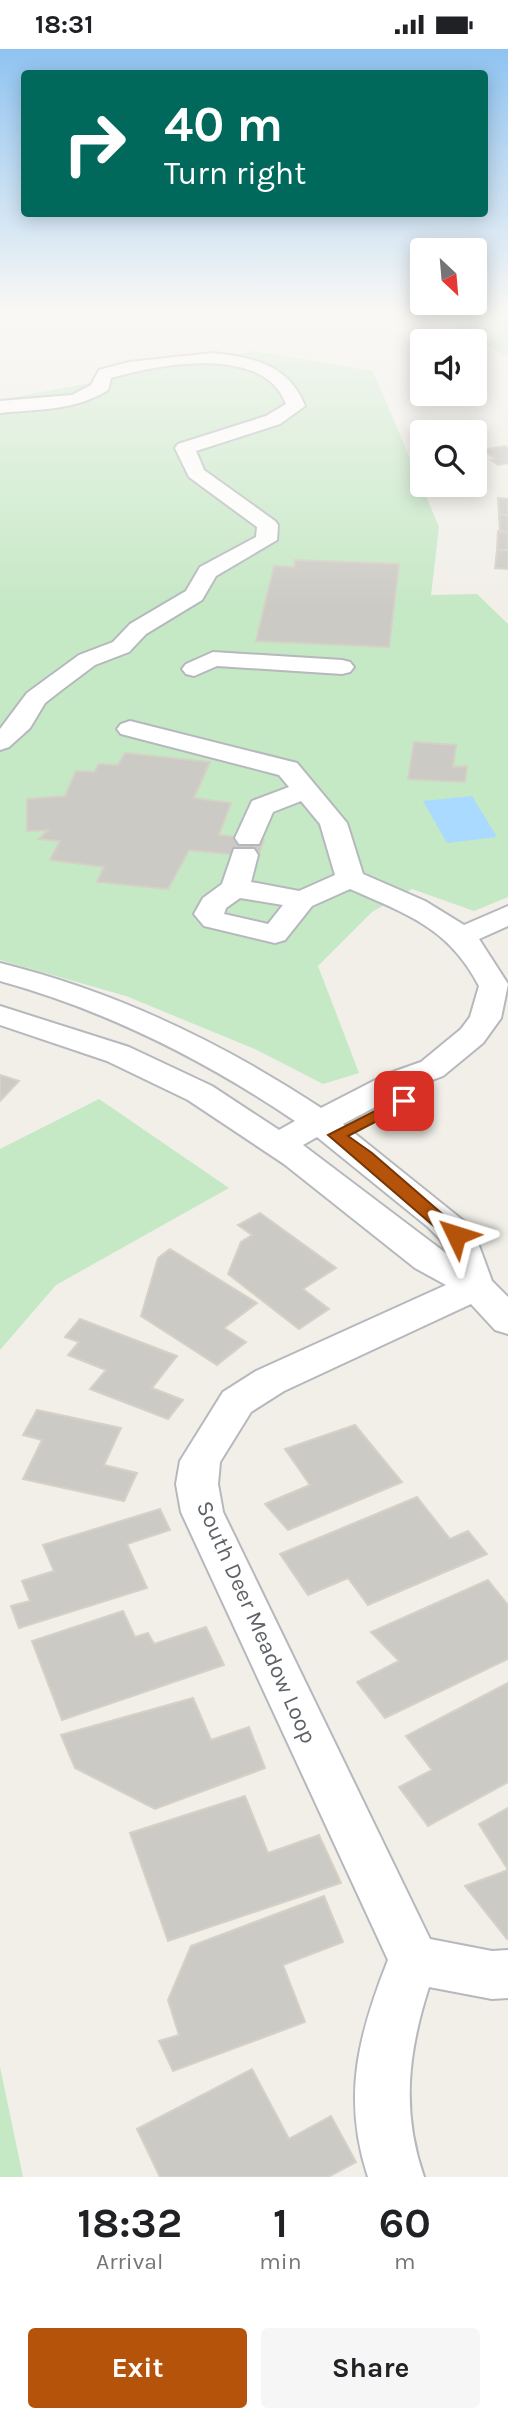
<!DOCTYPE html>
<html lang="en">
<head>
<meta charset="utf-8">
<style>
  :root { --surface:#fff; --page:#f6f6f6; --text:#202124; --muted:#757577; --accent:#b45309 }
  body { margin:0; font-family:Karla,sans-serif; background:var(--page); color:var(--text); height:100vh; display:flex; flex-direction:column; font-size:26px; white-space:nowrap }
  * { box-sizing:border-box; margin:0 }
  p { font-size:23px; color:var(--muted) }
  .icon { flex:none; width:38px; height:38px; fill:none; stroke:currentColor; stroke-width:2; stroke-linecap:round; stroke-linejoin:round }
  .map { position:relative; height:2128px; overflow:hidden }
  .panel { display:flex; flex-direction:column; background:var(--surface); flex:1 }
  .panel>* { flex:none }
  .hud { position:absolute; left:21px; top:21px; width:467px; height:147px; border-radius:7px; box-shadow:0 4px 18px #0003; background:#00695c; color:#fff; overflow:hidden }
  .needle { width:46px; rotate:154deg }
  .controls { position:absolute; left:410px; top:189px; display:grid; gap:14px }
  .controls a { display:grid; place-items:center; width:77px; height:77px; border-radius:7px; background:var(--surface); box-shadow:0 4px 18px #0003; font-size:35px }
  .pin { position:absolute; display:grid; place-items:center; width:60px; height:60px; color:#fff; margin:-30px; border-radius:14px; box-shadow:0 4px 10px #0006 }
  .me { position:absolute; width:77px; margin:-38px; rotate:311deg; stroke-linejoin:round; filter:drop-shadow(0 0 5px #0008) }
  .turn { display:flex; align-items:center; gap:24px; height:147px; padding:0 28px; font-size:32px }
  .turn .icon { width:91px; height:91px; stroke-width:2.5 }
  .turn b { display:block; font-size:49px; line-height:60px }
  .eta { display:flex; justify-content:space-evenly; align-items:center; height:119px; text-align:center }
  .eta b { font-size:42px; font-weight:700; line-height:49px }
  .cta { display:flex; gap:14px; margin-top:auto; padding:14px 28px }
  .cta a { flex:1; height:80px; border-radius:7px; background:var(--accent); color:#fff; font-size:28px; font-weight:700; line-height:80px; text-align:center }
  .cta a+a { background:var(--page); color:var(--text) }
  .status { display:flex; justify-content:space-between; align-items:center; height:49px; padding:0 35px; background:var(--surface); direction:ltr }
  .status svg { height:19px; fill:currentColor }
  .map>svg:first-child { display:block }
  .green { fill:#c5e8c5 }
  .water { fill:#aadaff }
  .building { fill:#cccac5; stroke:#d6d1c6; stroke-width:2 }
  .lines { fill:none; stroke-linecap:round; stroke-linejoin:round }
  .minor-casing { stroke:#b5b8bc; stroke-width:4 }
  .minor { fill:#fff; fill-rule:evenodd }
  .route { fill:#b45309; stroke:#753606; stroke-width:2 }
  .labels { text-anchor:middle; stroke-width:5; stroke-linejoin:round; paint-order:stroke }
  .near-street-label { font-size:23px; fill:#5f6368; stroke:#fff }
</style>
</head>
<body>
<div class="status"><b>18:31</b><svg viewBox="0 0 49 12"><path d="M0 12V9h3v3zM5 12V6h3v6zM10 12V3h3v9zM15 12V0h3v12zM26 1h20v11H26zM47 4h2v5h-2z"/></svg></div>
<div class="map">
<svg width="508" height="2128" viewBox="0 0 508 2128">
  <rect width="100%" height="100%" fill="#f1efe8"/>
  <!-- green -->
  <path class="green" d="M422,260H508V308Z
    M254,302L373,322L439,478L431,546L477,545L508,575V848L474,862L412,840L372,863L318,917L359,1024L323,1035L257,1001L126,947L0,911V351L100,332L158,314L177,317Z
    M99,1050L229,1139L56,1236L0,1301V1100Z
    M0,2018L23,2128H0Z"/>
  <!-- water -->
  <path class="water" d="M472,747L497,788L447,794L423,752Z"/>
  <!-- building -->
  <path class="building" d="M505,397L508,399V414L498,416L491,411L496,410L482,401Z
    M498,449L508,450V466L499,465Z
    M499,465L508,466V483H500Z
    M498,482L508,483V501H497Z
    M497,501H508V520L495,519Z
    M295,511L399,515L389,598L256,592L274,517L294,518Z
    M414,693L456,696L453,718L467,717L465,733L408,730Z
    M125,704L210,713L194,749L231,754L219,786L264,791L258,808L189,801L168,840L97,833L104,818L50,811L60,792L39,790L48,781L27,782V750L65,747L76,722L94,723L99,715L118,716Z
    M0,1026L19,1032L0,1052Z
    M260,1164L336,1219L303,1240L329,1260L299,1280L228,1225L241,1193L252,1186L238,1176Z
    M170,1200L257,1254L224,1279L246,1293L217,1316L141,1267L158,1209Z
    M80,1270L177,1307L152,1339L183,1351L168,1370L90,1340L106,1321L68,1306L79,1293L65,1288Z
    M37,1361L121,1379L104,1416L137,1424L124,1452L23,1430L42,1391L23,1386Z
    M355,1376L402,1433L288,1481L265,1455L310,1436L285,1400Z
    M417,1448L450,1490L468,1482L487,1505L368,1556L348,1529L308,1546L280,1505Z
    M160,1460L170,1481L127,1495L147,1539L19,1579L11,1557L30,1552L22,1532L54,1522L43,1496Z
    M488,1531L508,1556V1610L385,1669L357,1633L399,1612L371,1583Z
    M123,1562L135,1588L148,1584L154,1595L206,1578L224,1616L62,1671L32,1592Z
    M508,1634V1733L428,1777L399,1738L432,1721L406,1687Z
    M193,1649L211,1691L249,1678L265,1719L155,1760L75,1719L61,1686Z
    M245,1747L268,1804L319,1786L341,1834L168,1892L130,1784Z
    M508,1759V1889L507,1890L465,1837L508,1821L479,1775Z
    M324,1847L343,1893L283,1916L305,1973L173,2022L159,1992L179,1986L168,1951L191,1897Z
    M252,2020L289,2090L331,2067L356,2113L328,2128H160L137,2080Z"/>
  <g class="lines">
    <!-- minor casing -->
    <g class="minor-casing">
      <path id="minor" d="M498,260H508V266Z
        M213,304C253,308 289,316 305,357L280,375L196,402L204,421L275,472L278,476L277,491L216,527L202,551L146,585L129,603L95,616L63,640L45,654L30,679L9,698L0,701V680L27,644L79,606L113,593L130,575L186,542L200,518L256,488L257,478L189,428L175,399L178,395L266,367L286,355C264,295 159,315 111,329L108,341C75,362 38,360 0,364V352L72,346L91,336L99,321L129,313Z
        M213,603L342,611L350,613L354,618L350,623L342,625L217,617L194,627L186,625L182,620L186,615Z
        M130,672L297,714L347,774L363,825L425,852L464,876L508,857V877L479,890L508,935L501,969L483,994L443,1027L411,1039L343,1075L465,1173L478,1194L492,1232L508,1248V1285L495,1281L471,1255L284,1342L251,1363L220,1413L218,1435L223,1463L430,1890L492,1902L508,1901V1949L492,1950L429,1938C408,2003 401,2062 424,2128H368C342,2049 358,1987 388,1911L181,1463L176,1435L180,1412L223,1343L256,1322L446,1236L415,1219L284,1115L188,1051L107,1012L0,976V957L129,998L212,1037L279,1081L295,1072C203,1010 108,962 0,932V914C117,943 221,993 321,1059L387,1025L421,1013L461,980L470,968L479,937C449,879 407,865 350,840L312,857L285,891L275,894L204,877L194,865L203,849L222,835L234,800H254L258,806L251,833L299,842L335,826L320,775L301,752L273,763L259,795H239L235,789L252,752L289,738L279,726L121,685L117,680L121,675ZM240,849L283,856L268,875L224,865L226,859ZM317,1088L428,1178L440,1190L447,1205L303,1096Z"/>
    </g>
    <!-- minor -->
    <use href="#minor" class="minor"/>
  </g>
  <!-- sky -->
  <linearGradient id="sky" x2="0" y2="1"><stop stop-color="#8fc3f1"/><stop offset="0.47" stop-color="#f9f8f5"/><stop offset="1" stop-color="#f9f8f5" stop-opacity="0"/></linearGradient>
  <rect width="508" height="558" fill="url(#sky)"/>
  <!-- route -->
  <path class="route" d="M404,1047L410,1048V1055L348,1087L372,1104L462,1182L465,1186L462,1191H450L328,1086Z"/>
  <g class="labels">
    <!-- near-street labels -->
    <g class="near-street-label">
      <text transform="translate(257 1573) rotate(66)" y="8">South Deer Meadow Loop</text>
    </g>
  </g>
</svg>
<div class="controls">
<a><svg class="needle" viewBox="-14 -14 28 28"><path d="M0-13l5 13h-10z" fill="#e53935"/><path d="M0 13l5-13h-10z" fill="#757577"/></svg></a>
<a><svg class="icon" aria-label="sound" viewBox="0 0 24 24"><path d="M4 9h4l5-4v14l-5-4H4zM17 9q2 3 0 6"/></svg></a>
<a><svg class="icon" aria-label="search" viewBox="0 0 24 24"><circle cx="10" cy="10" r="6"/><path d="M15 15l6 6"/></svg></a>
</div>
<div class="pin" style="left:404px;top:1052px;background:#d93025"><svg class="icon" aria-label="arrive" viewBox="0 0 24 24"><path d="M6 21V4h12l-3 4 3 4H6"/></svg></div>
<svg class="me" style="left:456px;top:1186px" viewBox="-20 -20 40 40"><path d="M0-17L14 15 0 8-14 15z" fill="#b45309" stroke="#fff" stroke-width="4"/></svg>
<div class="hud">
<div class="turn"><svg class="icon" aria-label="right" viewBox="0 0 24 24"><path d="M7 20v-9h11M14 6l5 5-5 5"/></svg><div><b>40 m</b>Turn right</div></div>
</div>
</div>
<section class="panel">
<div class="eta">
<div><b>18:32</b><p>Arrival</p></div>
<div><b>1</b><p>min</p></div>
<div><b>60</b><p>m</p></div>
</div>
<div class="cta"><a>Exit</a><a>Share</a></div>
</section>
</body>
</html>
